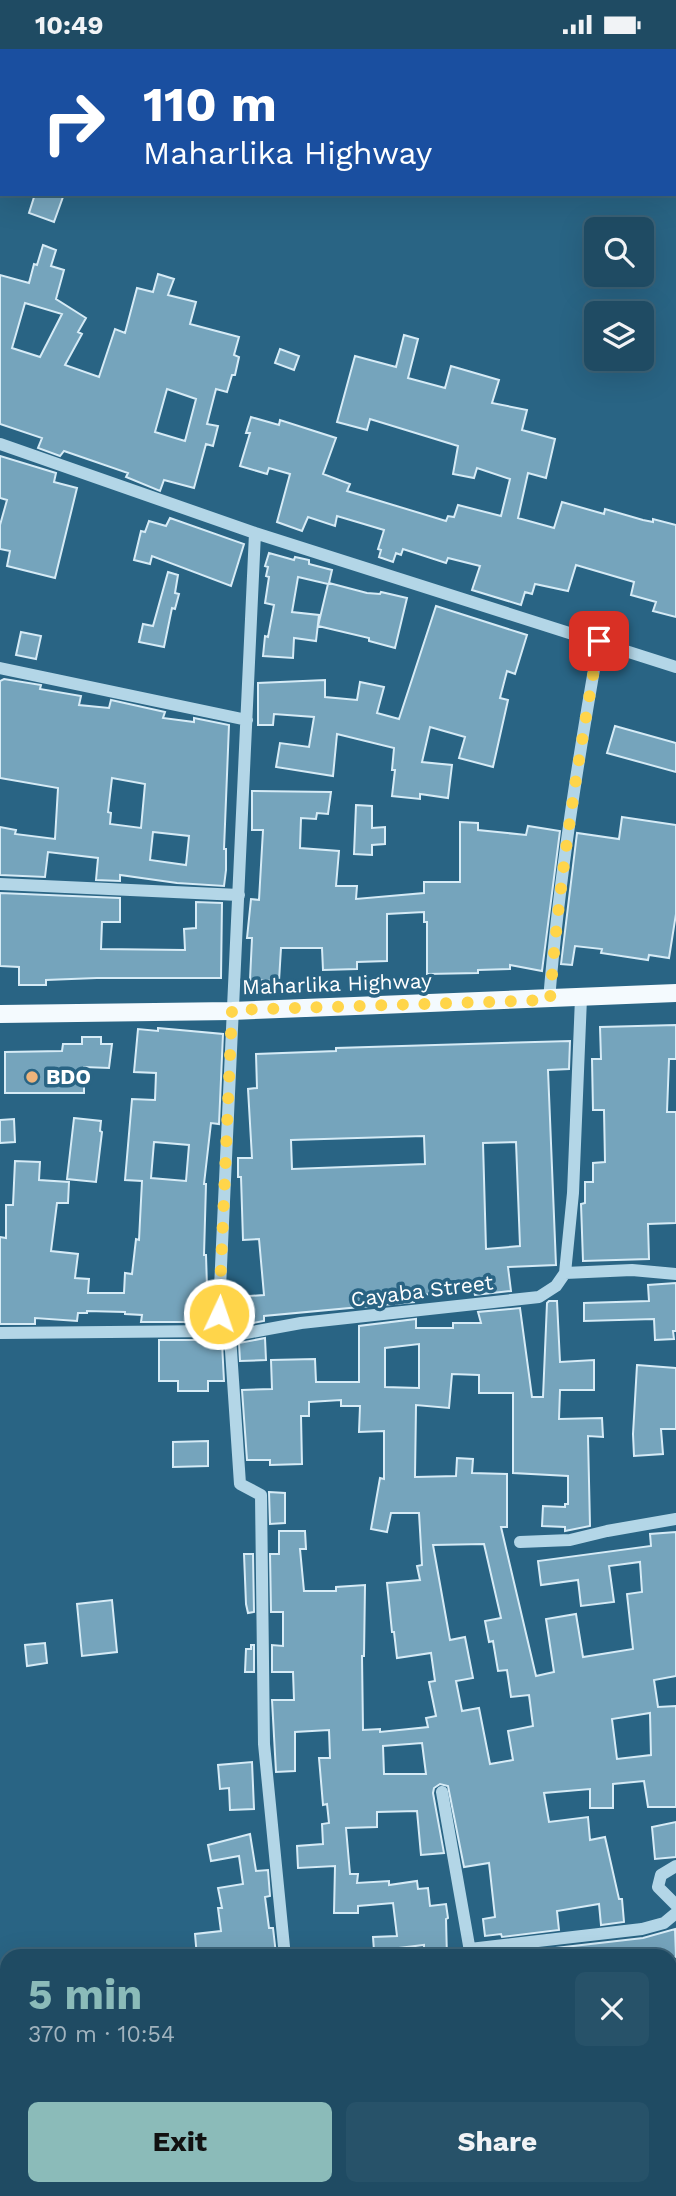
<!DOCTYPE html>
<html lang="en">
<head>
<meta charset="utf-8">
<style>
  :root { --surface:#1f4b63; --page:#275269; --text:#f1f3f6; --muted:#a1b3be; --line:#3c6378; --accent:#8bbbb9 }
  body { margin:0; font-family:"Work Sans",sans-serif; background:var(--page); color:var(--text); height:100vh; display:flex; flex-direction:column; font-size:26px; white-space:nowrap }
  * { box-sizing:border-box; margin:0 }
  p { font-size:23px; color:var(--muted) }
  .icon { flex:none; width:38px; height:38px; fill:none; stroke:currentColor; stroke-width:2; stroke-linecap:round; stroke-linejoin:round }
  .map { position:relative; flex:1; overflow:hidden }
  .details { position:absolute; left:0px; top:1900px; width:677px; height:247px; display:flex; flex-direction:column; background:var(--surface); border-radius:21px 21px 0 0; box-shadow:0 7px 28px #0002,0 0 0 2px var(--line) }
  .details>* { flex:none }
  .banner { position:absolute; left:0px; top:0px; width:677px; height:147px; box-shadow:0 7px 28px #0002,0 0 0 2px var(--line); background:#1a4fa0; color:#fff; overflow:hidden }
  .buttons { position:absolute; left:584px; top:168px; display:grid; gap:14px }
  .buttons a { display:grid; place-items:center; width:70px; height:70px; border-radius:10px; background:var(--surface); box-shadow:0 7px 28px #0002,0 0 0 2px var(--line); font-size:35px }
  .pin { position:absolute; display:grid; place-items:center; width:60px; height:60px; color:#fff; margin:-30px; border-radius:14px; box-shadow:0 4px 10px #0006 }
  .me { position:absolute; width:77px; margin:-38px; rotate:3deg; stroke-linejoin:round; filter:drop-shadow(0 0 5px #0008) }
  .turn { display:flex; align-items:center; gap:24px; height:147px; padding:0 28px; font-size:32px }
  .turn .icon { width:91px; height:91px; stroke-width:2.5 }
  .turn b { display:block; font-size:49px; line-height:60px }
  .round { display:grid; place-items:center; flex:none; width:74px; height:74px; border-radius:10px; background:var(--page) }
  .head { display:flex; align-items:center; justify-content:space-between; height:119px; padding:0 28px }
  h1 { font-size:42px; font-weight:700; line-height:52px; color:var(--accent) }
  .cta { display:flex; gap:14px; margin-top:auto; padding:14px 28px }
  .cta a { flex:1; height:80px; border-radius:10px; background:var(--accent); color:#111; font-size:28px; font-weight:700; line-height:80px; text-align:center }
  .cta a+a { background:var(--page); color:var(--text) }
  .status { display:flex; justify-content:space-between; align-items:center; height:49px; padding:0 35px; background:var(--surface); direction:ltr }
  .status svg { height:19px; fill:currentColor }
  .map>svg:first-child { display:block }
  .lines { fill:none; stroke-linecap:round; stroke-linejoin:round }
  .stream { stroke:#a8d3e7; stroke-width:5 }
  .building { fill:#75a4bc; stroke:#d6ebf6; stroke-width:2; fill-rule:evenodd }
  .minor { stroke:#b3d6e7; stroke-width:12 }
  .major { stroke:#f4fafe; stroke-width:18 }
  .route { stroke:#ffd54a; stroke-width:12; stroke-dasharray:0 21.6 }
  .poi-dot { fill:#eeb37a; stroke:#296484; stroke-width:2.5 }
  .labels { text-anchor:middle; stroke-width:7; stroke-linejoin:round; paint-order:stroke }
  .street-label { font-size:21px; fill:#fff; stroke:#296484 }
  .poi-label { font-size:21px; font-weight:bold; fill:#fff; stroke:#296484; text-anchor:start }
</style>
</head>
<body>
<div class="status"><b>10:49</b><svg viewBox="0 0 49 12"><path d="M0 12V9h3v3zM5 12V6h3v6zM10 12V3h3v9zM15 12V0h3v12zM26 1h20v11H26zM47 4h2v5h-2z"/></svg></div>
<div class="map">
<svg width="676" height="2147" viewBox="0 0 676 2147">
  <rect width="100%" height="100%" fill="#296484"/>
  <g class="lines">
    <!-- stream -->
    <path class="stream" d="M670,2022L676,2021
      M6,2085L7,2100
      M11,2140V2147"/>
  </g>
  <!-- building -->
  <path class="building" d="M35,145H64L54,173L29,164Z
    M43,196L56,201L51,217L64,221L56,250L86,269L78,283L82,285L65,316L99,328L115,280L125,284L137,239L153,243L158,225L174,230L168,246L196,253L190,275L239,288L234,306L239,308L235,326H232L227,343L216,340L207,375L218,377L213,397L206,395L194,439L164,431L160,442L126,428L128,424L64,402L60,407L38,399L42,389L0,375V226L29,234L34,215L37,216ZM25,254L62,265L40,308L12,299ZM167,340L196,350L185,392L155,383Z
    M404,286L418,290L408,329L445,339L451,317L499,331L492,354L527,361L522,381L555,390L546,429L528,424L518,469L554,479L562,453L604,465L605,460L643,471L653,473V470L676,476V568L653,562L656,553L631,546L634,533L576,516L568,542L535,535L532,545L525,543L521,556L472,541L480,517L448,509L446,514L403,500L401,506L396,504L393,513L379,508L381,501L378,500L384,481L337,467L335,477L308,468L302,482L277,473L290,425L269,419L267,425L240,417L250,384H246L251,368L279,376L280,371L336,389L323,425L350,435L347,442L446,472L448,467L454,468L458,456L501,467L510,430L477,419L474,429L453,425L458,397L370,370L367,381L337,373L355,307L396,318Z
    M280,300L299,307L294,321L275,314Z
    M0,407L56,424L54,433L77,439L55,529L7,517L10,502L0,500V476L7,451L0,449Z
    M170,469L244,495L231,537L152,507L150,515L134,511L141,482L145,483L149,472L166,477Z
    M269,504L294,511L295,508L309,511V515L332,521L329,534L367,544L380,545L381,543L407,549L395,599L369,592V589L318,577L328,535L298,528L292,563L319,566L316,592L294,589L293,609L263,607L265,587L268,588L274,556L265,554L269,528L266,527L268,518L265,517Z
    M168,523L178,526L175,544L179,545L175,560L172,559L164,598L139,593L143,575L153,577Z
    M436,557L527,586L515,625L507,622L500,649L508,651L493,718L459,709L465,688L430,678L422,713L452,716L448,749L420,745V750L392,747L395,721H392L394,699L337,685L333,727L276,718L280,694L309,698L314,668L274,665L273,676H258V634L325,631V648L357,651L360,633L384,638L377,664L399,670Z
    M21,583L41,587L36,610L16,606Z
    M4,630L41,636L40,640L81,647L79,656L109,659L111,651L165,663L163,669L194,673V669L229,676L224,800H226V821L224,837L177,834L120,826V832L96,831L98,809L48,803L45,828L0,826V778L16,781L15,785L55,790L58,739L0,729V632ZM112,729L145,735L141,779L110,775L111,764L108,763ZM153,783L189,787L186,816L150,811Z
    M615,677L676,694V723L607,704Z
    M252,742L331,743L328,765L317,764L316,770L301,769L300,799L339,802L336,837H357L356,850L424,844V833H460V773L478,774V781L526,786L528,777L560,782L542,922L510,916V920L478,921V924L427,925V873H424V863L387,865V912L357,913V920L323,921L322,899H281L279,932L250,931L252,889H247L251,850L259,851L263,781H252Z
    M356,756L372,757V779L385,778V795L372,796V806L354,805Z
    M622,768L676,776V865L669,909L649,906L648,911L601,904L602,900L575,897L572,916L561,915L577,784L619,790Z
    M0,844L120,849V873H102L101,900L185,901L184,880L196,879V853L222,854L221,929H97L46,931V936H19V918L0,917Z
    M676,976V1010H669L667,1063H676V1174L648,1175L649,1210L583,1212L581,1155L585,1154V1133H593V1114L605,1113L604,1061H593L592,1010H601L600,978Z
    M158,979L223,985L219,1075L211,1074L204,1135H206L204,1206H206L207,1238H205V1273H141L142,1266L125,1265V1263L87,1262V1264H78L77,1272L35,1269V1275H0V1188L6,1189V1156H13L15,1112L40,1113L39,1131L69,1133L68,1154H57L51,1202L78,1205L75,1229L89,1230L88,1244H124L125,1224L132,1225L136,1190L139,1191L142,1132L125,1131L132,1050L155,1051L156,1024L134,1023L138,980L158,982ZM154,1093L189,1096L186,1132L151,1129Z
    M82,988H101V995H112L109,1019L84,1018V1044H5V1003L62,1002L63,995H82Z
    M570,992L569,1020L548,1021L556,1216L508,1218L511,1242L475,1246L473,1240L413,1247L414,1253L264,1267V1272L237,1277L235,1248L264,1246L259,1190L243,1191L241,1128H238V1109H252L248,1040L257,1039L256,1005L336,1002V999ZM424,1087L425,1115L292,1120L291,1091ZM516,1093L520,1197L486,1200L483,1094Z
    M74,1069L101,1072L100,1082L102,1083L96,1133L67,1130Z
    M14,1070L15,1093L0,1094V1071Z
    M676,1234V1282H673L674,1290L655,1291L654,1270L584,1272V1254L649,1252L648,1236Z
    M549,1252H557L560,1313L594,1311V1341H560L559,1370L602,1369L603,1388L588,1387L590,1477L565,1482V1478L542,1477L543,1457L565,1458V1455H568V1427L513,1424V1344H479V1326L452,1325L449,1359L416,1356L415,1428L456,1427L457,1409L473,1410L472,1424L507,1425V1478H501L536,1627L554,1623L546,1570L576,1565L583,1608L633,1600L627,1545L642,1543L640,1513L609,1517L614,1553L581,1557L578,1531L541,1536L538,1512L651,1497L650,1485L676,1483V1627L654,1631L658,1658L676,1657V1758H648L644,1732L613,1735V1759H590V1740L544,1744L549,1773L588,1768L590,1791L605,1788L619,1850H622L624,1873L601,1876L599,1855L557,1862L559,1881L502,1888L501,1885L485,1887L483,1870L495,1868L489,1814L464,1818L448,1737L440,1735L434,1739L433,1744L444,1804L421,1806L417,1762L377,1763V1778L346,1779L350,1825H358L357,1834L389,1832V1836L417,1832L418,1840L428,1839L430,1857L446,1855L448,1869L446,1870L447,1908H424V1896L374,1902L373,1888L397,1887L393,1854L358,1857V1864H334L335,1817L298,1819L297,1797L323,1795L322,1775L329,1774L327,1755L323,1756L319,1709H330L329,1681L295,1683V1722L276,1723L272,1651H294L293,1623H272V1596L283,1597V1563H271L270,1505H279V1482H305L306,1500H300L304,1542H336V1538L365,1536L364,1607H362L363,1681L380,1680V1683L428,1678L426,1669L436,1667L429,1633L435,1632L431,1604L397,1609L394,1583H392L387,1534L420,1531L417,1517L422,1516L419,1464H391L387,1483L371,1480L380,1429L384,1430V1382L359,1383L360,1357H341V1351L309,1353V1367H301L302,1415L270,1416V1411H247L242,1341L272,1340L271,1311L315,1310L316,1333H359V1277L416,1270V1279H453V1274H481L478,1263L520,1259L532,1348H543L547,1254ZM419,1295V1339L385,1338V1299ZM484,1495L501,1569L485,1572L489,1593L493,1592L498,1622L507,1621L511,1648L529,1646L533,1677L508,1682L513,1711L490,1715L479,1659L462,1662L456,1632L473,1629L465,1588L450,1591L433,1496ZM650,1664L651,1706L617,1710L612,1670ZM422,1694L426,1725H384L383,1697Z
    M265,1289L266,1311L240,1312L239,1294Z
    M159,1291H205V1293L222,1294L224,1332H208V1342H178V1332H159Z
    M637,1316L676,1319V1380H661L663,1405L634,1407L633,1385Z
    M208,1392V1417L173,1418V1393Z
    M269,1443L285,1444V1474L270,1475Z
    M244,1505H253L254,1563L248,1564L246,1555Z
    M112,1551L117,1603L82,1607L77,1555Z
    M45,1594L47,1614L27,1617L25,1596Z
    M251,1596H254V1623H245L246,1600H251Z
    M252,1713L254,1760L230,1761L229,1739L220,1740L218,1716Z
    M676,1773V1808L655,1810L652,1778Z
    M250,1785L256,1822L268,1821L270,1847L265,1848L269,1879H273L276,1905L197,1908L195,1885L221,1882L218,1859H222L218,1839L243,1835L239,1807L211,1812L208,1796Z
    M675,1880L676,1908H623L622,1903L591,1908H521V1903L643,1889Z"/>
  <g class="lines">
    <!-- minor -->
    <path class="minor" d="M450,2V0
      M0,395L255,484L676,618
      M0,619L247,671
      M0,835L239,846
      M549,951C559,830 578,711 599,592
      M565,1224L632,1221L676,1225
      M218,1282L255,484
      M0,1284L218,1282L230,1287L301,1274L539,1248L556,1237L565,1224L573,1144L581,949
      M230,1287L240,1435L261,1446L264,1695L285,1908
      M520,1493L570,1491L607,1482L676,1470
      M442,1743L471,1908
      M676,1817L661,1826L658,1838L676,1856
      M470,1900L642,1880L664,1874L676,1864"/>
    <!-- major -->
    <path class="major" d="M0,965L232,962L676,944"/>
  </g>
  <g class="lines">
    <!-- route -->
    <path class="route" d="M219,1265L232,961L550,951C559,830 578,711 599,592"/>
  </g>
  <!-- markers -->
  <circle class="poi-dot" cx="32" cy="1028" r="7"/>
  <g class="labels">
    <!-- street labels -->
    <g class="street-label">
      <text transform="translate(337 935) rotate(-2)" y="7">Maharlika Highway</text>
      <text transform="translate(422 1242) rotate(-7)" y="7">Cayaba Street</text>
    </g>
    <!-- poi labels -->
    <g class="poi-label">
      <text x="46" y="1035">BDO</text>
    </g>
  </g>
</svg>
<div class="buttons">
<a><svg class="icon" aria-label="search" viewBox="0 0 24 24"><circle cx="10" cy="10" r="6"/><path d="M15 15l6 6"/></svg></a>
<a><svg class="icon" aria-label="layers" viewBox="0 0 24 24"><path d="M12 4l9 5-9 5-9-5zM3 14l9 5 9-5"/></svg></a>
</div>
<div class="pin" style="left:599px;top:592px;background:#d93025"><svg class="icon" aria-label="arrive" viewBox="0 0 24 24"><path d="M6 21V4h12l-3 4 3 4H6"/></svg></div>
<svg class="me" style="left:219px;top:1265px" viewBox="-20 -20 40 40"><circle r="17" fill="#ffd54a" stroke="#fff" stroke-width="3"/><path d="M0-11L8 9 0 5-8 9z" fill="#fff"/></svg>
<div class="banner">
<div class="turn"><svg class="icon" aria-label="right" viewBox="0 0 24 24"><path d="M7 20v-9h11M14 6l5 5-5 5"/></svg><div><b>110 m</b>Maharlika Highway</div></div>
</div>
<section class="details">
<div class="head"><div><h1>5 min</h1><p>370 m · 10:54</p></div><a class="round"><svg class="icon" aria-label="close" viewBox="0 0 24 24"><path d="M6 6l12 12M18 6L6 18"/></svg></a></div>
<div class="cta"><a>Exit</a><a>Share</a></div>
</section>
</div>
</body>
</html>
